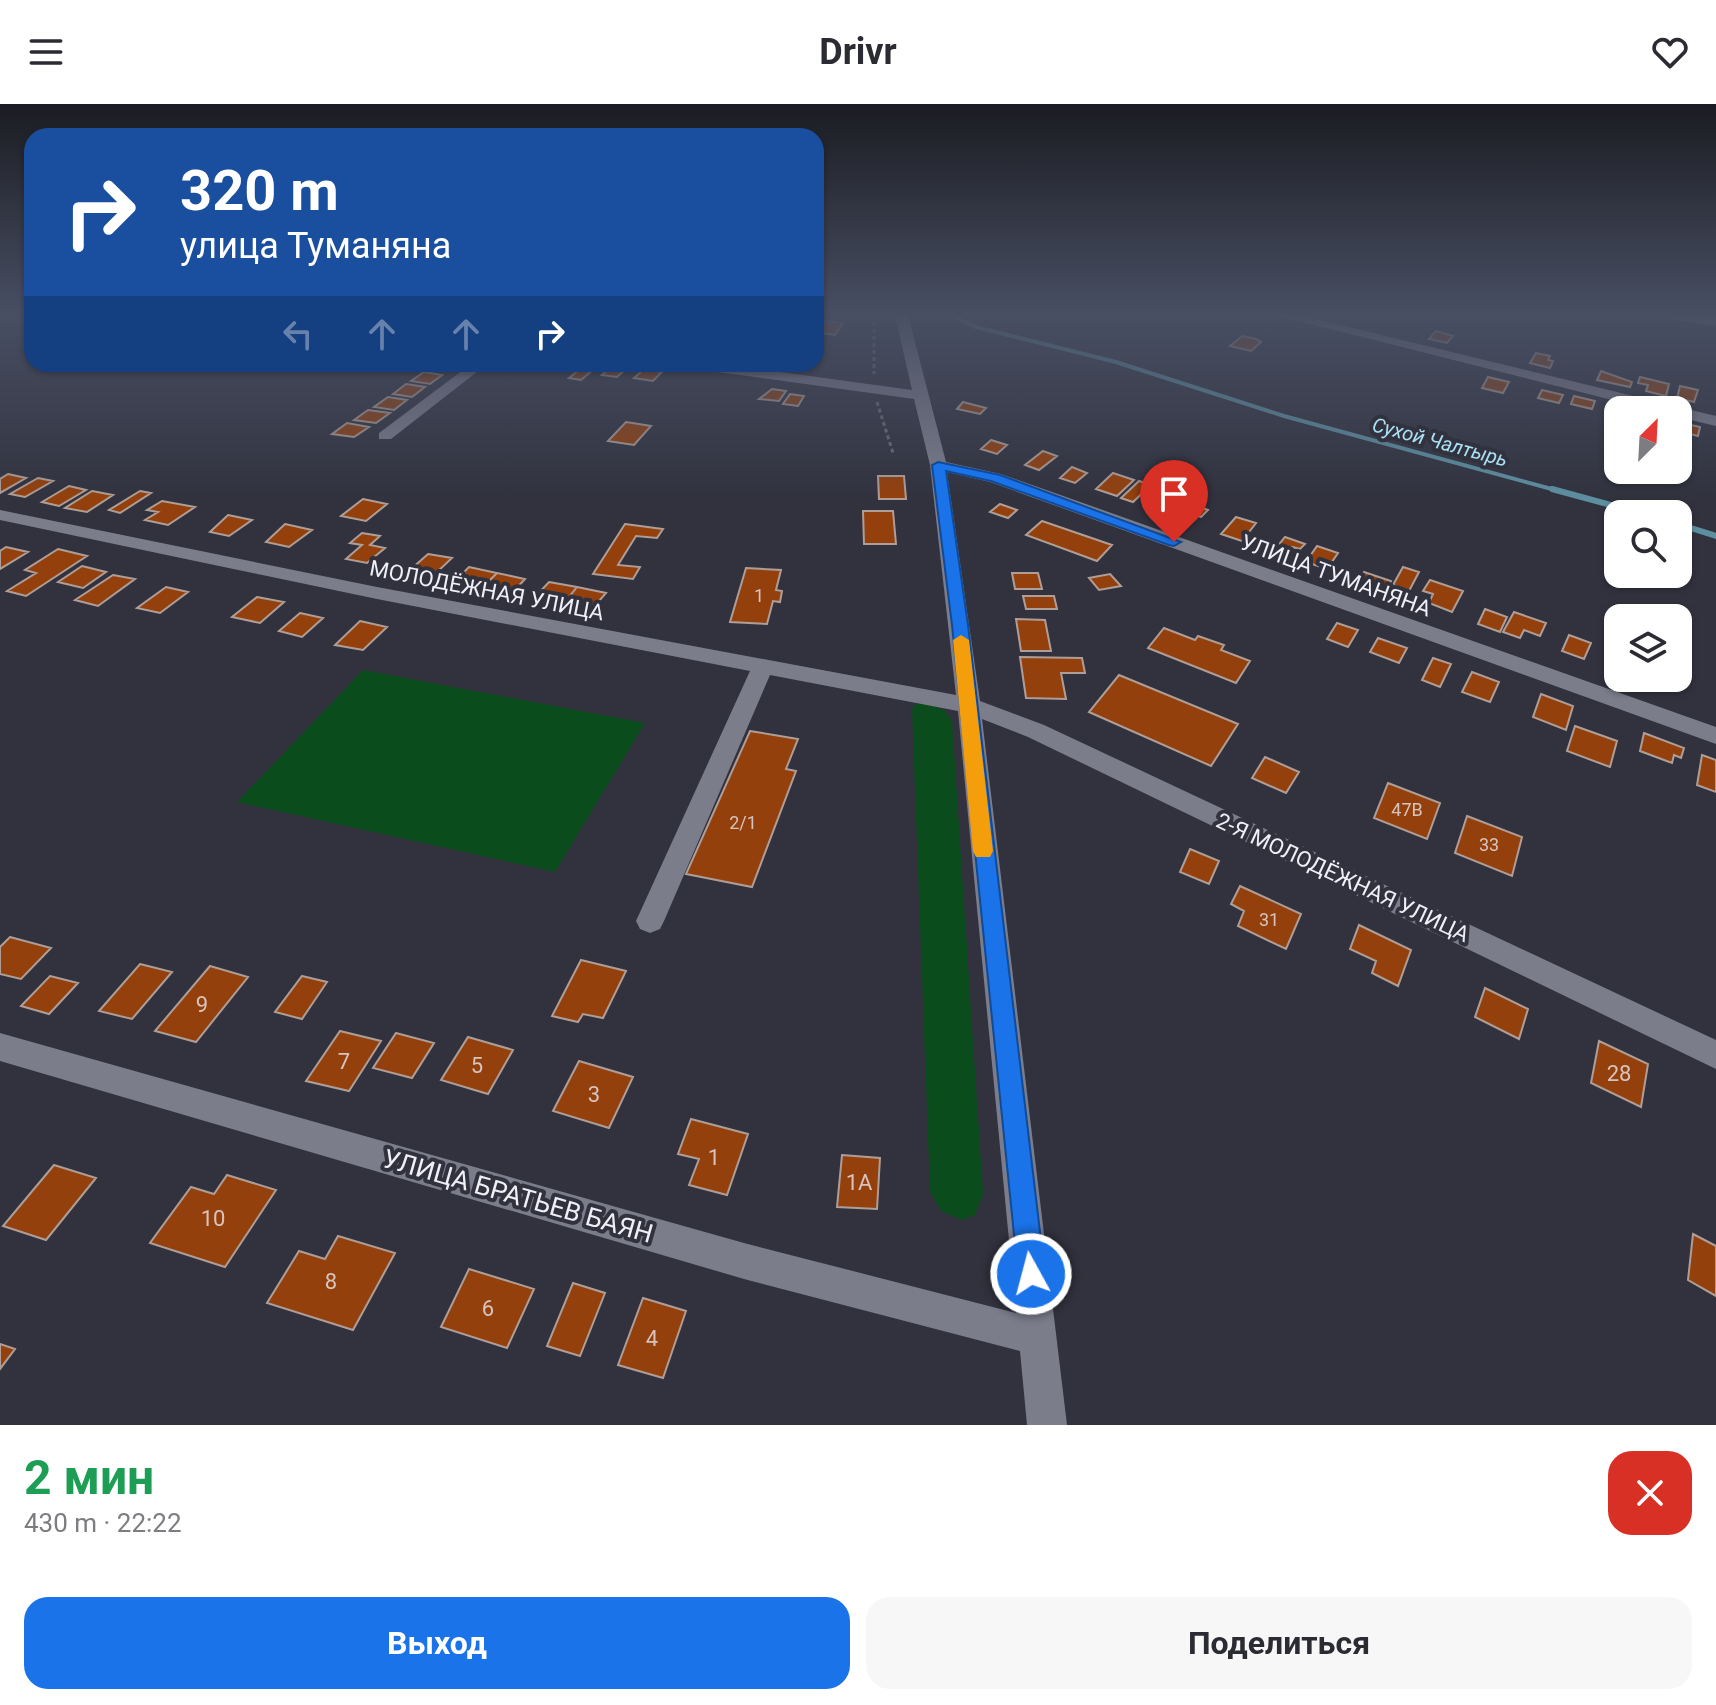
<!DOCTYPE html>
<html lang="ru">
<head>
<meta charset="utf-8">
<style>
  :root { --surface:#fff; --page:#f7f7f7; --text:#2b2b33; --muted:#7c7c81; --accent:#1a73e8 }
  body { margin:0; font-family:Roboto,sans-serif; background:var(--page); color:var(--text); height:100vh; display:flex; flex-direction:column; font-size:30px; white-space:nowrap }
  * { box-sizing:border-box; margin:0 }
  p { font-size:26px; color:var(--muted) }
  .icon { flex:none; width:44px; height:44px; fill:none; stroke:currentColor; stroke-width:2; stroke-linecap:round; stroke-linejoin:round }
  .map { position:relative; height:1321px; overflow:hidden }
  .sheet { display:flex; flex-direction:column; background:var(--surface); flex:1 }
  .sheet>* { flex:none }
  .top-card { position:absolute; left:24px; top:24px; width:800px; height:244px; border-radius:24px; box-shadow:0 2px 6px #0004; background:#1a4fa0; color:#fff; overflow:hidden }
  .needle { width:52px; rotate:24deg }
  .fabs { position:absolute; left:1604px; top:292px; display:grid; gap:16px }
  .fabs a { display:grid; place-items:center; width:88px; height:88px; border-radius:16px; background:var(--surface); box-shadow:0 2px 6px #0004; font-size:40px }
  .pin { position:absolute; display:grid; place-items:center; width:68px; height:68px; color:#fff; margin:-82px -34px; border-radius:50% 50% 50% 0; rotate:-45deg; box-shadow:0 0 8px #0007 }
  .pin .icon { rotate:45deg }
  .me { position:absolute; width:88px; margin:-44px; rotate:353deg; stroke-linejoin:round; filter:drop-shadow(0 0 6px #0008) }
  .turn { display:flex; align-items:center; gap:28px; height:168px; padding:0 24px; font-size:36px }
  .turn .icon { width:104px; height:104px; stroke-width:2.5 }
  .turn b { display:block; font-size:56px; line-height:68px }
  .lanes { display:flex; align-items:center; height:76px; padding:0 24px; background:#0003; justify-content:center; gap:40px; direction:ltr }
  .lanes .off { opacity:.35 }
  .round { display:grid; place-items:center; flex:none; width:84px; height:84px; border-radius:24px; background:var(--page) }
  .overview { display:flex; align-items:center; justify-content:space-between; height:136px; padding:0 24px }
  h1 { font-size:48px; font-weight:700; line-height:60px; color:#1e9e55 }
  .button { display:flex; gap:16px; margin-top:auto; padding:16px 24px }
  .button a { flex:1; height:92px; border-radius:24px; background:var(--accent); color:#fff; font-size:32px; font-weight:700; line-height:92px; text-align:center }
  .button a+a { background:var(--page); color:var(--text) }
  header { display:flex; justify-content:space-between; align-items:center; height:104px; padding:0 24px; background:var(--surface); font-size:36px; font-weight:700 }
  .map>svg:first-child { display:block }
  .green { fill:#0a4c1b }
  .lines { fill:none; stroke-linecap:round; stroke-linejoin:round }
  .stream-far1 { stroke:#5d8fa1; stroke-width:4 }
  .stream { stroke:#5d8fa1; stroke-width:6 }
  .building { fill:#94400c; stroke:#ae9e97; stroke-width:2 }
  .path { stroke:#6a6b76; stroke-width:3; stroke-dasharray:4 3; stroke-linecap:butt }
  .minor { fill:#7c7d8b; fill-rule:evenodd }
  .route { fill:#1a73e8; stroke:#114b97; stroke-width:2 }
  .slow { fill:#f59e0b }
  .labels { text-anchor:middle; stroke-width:8; stroke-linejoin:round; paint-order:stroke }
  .number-label { font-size:18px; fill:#d8c3bc }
  .far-water-label { font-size:20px; font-style:italic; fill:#a9e0f4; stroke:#31323e }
  .street-label { font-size:22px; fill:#eeeff7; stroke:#31323e }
  .near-number-label { font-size:22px; fill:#d8c3bc }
  .near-street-label { font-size:26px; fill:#eeeff7; stroke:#31323e }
</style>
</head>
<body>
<header><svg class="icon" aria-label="menu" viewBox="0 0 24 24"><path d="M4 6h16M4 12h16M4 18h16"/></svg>Drivr<svg class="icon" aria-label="heart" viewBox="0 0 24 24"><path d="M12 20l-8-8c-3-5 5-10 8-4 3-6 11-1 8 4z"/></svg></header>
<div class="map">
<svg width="1716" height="1321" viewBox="0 0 1716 1321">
  <rect width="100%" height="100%" fill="#31323e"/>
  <!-- green -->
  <path class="green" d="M363,566L645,619L555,768L237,698Z
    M927,599L944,606L952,617L983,1090L975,1111L962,1116L941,1107L930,1087L912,606L915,600Z"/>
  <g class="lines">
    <!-- stream-far1 -->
    <path class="stream-far1" d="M952,211L976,223L1116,258L1284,312L1559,387"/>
    <!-- stream -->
    <path class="stream" d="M1552,385L1644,410
      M1678,420L1716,432"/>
  </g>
  <!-- building -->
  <path class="building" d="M825,217L843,219L835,231L816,228Z
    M1436,227L1453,232L1447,239L1429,235Z
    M1242,232L1256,235L1261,238L1251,247L1230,242Z
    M1536,249L1550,252L1548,256L1553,257L1550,264L1530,259Z
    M586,260H600L581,276L569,274Z
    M613,261L628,263L617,273L602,271Z
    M644,265L662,268L653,277L634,274Z
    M1601,267L1632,278L1630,283L1597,276Z
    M424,268L442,271L430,280L411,277Z
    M1488,273L1509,278L1503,289L1482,284Z
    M1640,273L1669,280L1666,292L1646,287L1648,281L1638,279Z
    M406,280L425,283L412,293L393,290Z
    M1680,282L1698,286L1694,298L1677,294Z
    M772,285L786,287L779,297L759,295Z
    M1542,286L1563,291L1559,299L1538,294Z
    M790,290L804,292L798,302L783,300Z
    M1574,292L1595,297L1592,305L1571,300Z
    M388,293L407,296L394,306L374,303Z
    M963,298L986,304L980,310L957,305Z
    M368,306L390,309L376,319L354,316Z
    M626,318L651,322L634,341L608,337Z
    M1678,318L1700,323L1698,332L1678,327Z
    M347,319L369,323L354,333L332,330Z
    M991,336L1007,341L997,350L981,345Z
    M1043,347L1057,352L1039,366L1025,361Z
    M1072,363L1087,369L1075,379L1060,374Z
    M1113,369L1134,376L1117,392L1096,385Z
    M8,370L26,374L0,389V375Z
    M878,372H904L906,395H879Z
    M38,374L53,377L25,393L10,390Z
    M1139,377L1151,381L1133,398L1121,394Z
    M69,382L86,386L59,402L42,398Z
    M92,387L113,391L87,408L65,404Z
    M140,387L151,389L120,409L109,406Z
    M363,395L387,400L366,417L341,412Z
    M1155,395L1176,402L1167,411L1146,403Z
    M162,397L195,403L168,421L145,416L158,408L147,406Z
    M1188,399L1208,406L1201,413L1194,410L1188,418L1174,413Z
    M1000,400L1017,406L1008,414L990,408Z
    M863,407H893L896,440H864Z
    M228,411L252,416L229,432L210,428Z
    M1236,413L1256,419L1242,437L1221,430Z
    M1042,417L1112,441L1097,457L1026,431Z
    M285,420L312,426L289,443L266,438Z
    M625,420L663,425L657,434L636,432L618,461L640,463L633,475L593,470Z
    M362,429L380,432L370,441L385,444L367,459L346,455L362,441L350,439Z
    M1285,433L1305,440L1300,445L1292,443L1285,452L1273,448Z
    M1317,442L1338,449L1327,465L1306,458Z
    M6,443L28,448L0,465V447Z
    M58,445L87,452L26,492L7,487L36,469L25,466Z
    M428,450L452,454L434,471L410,466Z
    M82,462L106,468L83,484L58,478Z
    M469,463L497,469L484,482L456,476Z
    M1403,463L1419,468L1409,487L1393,481Z
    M746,464L781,466L776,486L782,487L780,498L773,497L767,520L730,518Z
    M1364,468L1391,477L1386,486L1359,476Z
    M497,469L525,475L513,488L484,482Z
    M1012,469H1038L1042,485H1015Z
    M1110,470L1121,482L1099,486L1089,474Z
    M113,471L135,475L98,502L75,496Z
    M1430,476L1463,487L1452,508L1429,499L1433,490L1423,487Z
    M549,478L577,483L565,498L536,492Z
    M166,483L188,488L160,509L137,504Z
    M577,483L606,489L594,503L565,498Z
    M1023,492H1054L1057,505H1026Z
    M257,493L284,498L260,519L232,513Z
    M1485,505L1507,513L1500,528L1478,520Z
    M1514,508L1546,519L1540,532L1524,526L1520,534L1503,528Z
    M300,509L323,514L302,533L279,527Z
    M1016,515L1045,516L1051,547H1021Z
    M360,517L387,523L363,546L335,541Z
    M1337,519L1358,526L1348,543L1327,535Z
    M1164,524L1195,536L1198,532L1224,541L1221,546L1250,557L1236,579L1148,544Z
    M1569,531L1591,539L1584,555L1562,547Z
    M1378,534L1407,544L1399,559L1370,548Z
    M1020,553L1082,554L1085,569H1061L1066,595L1026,594Z
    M1433,554L1451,560L1440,583L1422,576Z
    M1472,568L1499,578L1490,598L1462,588Z
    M1119,571L1238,620L1211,662L1089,608Z
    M1541,590L1573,602L1566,626L1533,613Z
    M1575,622L1617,637L1610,663L1567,647Z
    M750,627L798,635L786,665L796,667L752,783L686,770Z
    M1644,629L1684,644L1681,654L1674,651L1672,659L1640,647Z
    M1702,651L1716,656V688L1697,681Z
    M1265,653L1299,668L1286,689L1252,674Z
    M1388,679L1440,699L1427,735L1374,714Z
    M1467,712L1522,733L1512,772L1455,749Z
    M1190,745L1219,757L1209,780L1180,768Z
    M1240,782L1301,810L1286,845L1238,822L1244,807L1231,800Z
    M1359,821L1411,846L1398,882L1372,869L1376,857L1350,845Z
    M10,833L51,844L21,875L0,870V843Z
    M581,856L626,867L603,914L583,910L578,918L552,912Z
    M140,860L172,868L132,915L99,907Z
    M210,862L248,873L196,938L155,927Z
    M50,872L78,879L49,910L21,902Z
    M302,872L327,878L302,915L275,908Z
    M1485,884L1528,905L1519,935L1475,913Z
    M340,927L381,937L349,987L306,977Z
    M396,929L434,939L412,974L373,964Z
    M468,933L513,946L488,990L441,976Z
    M1599,937L1648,960L1641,1003L1591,979Z
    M579,957L633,973L609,1024L553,1007Z
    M691,1015L748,1030L727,1091L689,1081L699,1055L678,1050Z
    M842,1051L880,1054L877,1105L837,1103Z
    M54,1061L96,1074L46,1136L3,1122Z
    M227,1071L276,1086L225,1163L150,1139L191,1083L214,1090Z
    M1693,1130L1716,1142V1192L1688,1176Z
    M338,1132L395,1149L353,1226L267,1199L299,1147L325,1155Z
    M469,1165L534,1185L507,1244L441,1223Z
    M573,1179L605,1189L580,1252L547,1242Z
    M643,1194L686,1207L663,1274L618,1261Z
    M0,1240L15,1245L0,1265Z"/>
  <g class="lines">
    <!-- path -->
    <path class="path" d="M874,211V270
      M877,298L893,349"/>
    <!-- minor -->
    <path class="minor" d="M895,211H908L946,358L1001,370L1716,623V640L990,378L947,368L980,597L1044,621L1716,936V965L1028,633L982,615L1067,1321H1027L1020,1247L744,1175L0,957V929L744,1139L1016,1209L958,607L770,571L664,817L660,825L650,829L640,825L636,817L750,567L377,495L0,416V406L377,483L956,591L930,361L914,295L689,264L682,260H721L912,286Z
      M1275,211H1299L1716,312V322L1678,313V306H1652Z
      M1662,211L1716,214V222L1668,215Z
      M471,260H487L391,335H379V329Z"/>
  </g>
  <!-- sky -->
  <linearGradient id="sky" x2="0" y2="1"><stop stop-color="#1b1c22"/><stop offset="0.53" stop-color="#484f63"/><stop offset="1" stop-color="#484f63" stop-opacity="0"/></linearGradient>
  <rect width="1716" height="396" fill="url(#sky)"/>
  <!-- route -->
  <path class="route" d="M938,358L1000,371L1181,438L1174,442L1169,441L991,377L946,367L968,521L1045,1170L1041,1180L1031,1184L1022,1180L1018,1170L952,521L932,361Z"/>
  <!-- slow -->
  <path class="slow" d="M961,531L969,536L993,747L990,753H976L973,747L953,536Z"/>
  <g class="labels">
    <!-- number labels -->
    <g class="number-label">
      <text x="759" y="498">1</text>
      <text x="1407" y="712">47В</text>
      <text x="743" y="725">2/1</text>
      <text x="1489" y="747">33</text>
      <text x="1269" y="822">31</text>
    </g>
    <!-- far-water labels -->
    <g class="far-water-label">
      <text transform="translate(1440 338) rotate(15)" y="7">Сухой Чалтырь</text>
    </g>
    <!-- street labels -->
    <g class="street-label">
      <text transform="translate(1336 471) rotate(20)" y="8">УЛИЦА ТУМАНЯНА</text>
      <text transform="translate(487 486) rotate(11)" y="8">МОЛОДЁЖНАЯ УЛИЦА</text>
      <text transform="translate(1343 773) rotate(25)" y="8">2-Я МОЛОДЁЖНАЯ УЛИЦА</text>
    </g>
    <!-- near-number labels -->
    <g class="near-number-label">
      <text x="202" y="908">9</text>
      <text x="344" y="965">7</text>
      <text x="477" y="969">5</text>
      <text x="1619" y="977">28</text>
      <text x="594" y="998">3</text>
      <text x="714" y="1061">1</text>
      <text x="859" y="1086">1А</text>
      <text x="213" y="1122">10</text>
      <text x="331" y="1185">8</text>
      <text x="488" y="1212">6</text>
      <text x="652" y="1242">4</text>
    </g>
    <!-- near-street labels -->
    <g class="near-street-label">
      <text transform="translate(518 1092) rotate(16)" y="9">УЛИЦА БРАТЬЕВ БАЯН</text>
    </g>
  </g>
</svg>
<div class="fabs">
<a><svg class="needle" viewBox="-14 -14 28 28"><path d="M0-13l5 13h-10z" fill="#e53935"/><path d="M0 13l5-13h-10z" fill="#7c7c81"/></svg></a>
<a><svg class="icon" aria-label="search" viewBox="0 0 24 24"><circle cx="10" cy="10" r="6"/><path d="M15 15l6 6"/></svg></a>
<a><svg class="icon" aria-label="layers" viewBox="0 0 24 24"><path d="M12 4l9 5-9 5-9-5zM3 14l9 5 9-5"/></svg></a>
</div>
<div class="pin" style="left:1174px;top:438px;background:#d93025"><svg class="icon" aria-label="arrive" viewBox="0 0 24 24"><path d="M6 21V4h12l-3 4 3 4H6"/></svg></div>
<svg class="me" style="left:1031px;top:1170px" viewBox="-20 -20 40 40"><circle r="17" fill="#1a73e8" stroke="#fff" stroke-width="3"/><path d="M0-11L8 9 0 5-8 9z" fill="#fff"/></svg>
<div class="top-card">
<div class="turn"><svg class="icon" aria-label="right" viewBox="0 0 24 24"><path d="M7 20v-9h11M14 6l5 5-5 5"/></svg><div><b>320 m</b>улица Туманяна</div></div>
<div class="lanes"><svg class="icon off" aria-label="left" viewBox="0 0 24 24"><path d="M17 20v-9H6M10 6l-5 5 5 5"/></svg><svg class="icon off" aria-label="ahead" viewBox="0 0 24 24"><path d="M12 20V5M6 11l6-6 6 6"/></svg><svg class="icon off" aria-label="ahead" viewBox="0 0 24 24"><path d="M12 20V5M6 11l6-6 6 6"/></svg><svg class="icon" aria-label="right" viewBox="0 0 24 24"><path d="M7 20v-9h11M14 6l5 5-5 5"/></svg></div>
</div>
</div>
<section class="sheet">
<div class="overview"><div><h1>2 мин</h1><p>430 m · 22:22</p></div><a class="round" style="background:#d93025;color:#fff"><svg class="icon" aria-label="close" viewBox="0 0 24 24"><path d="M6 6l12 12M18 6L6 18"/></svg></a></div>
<div class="button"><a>Выход</a><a>Поделиться</a></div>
</section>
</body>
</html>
